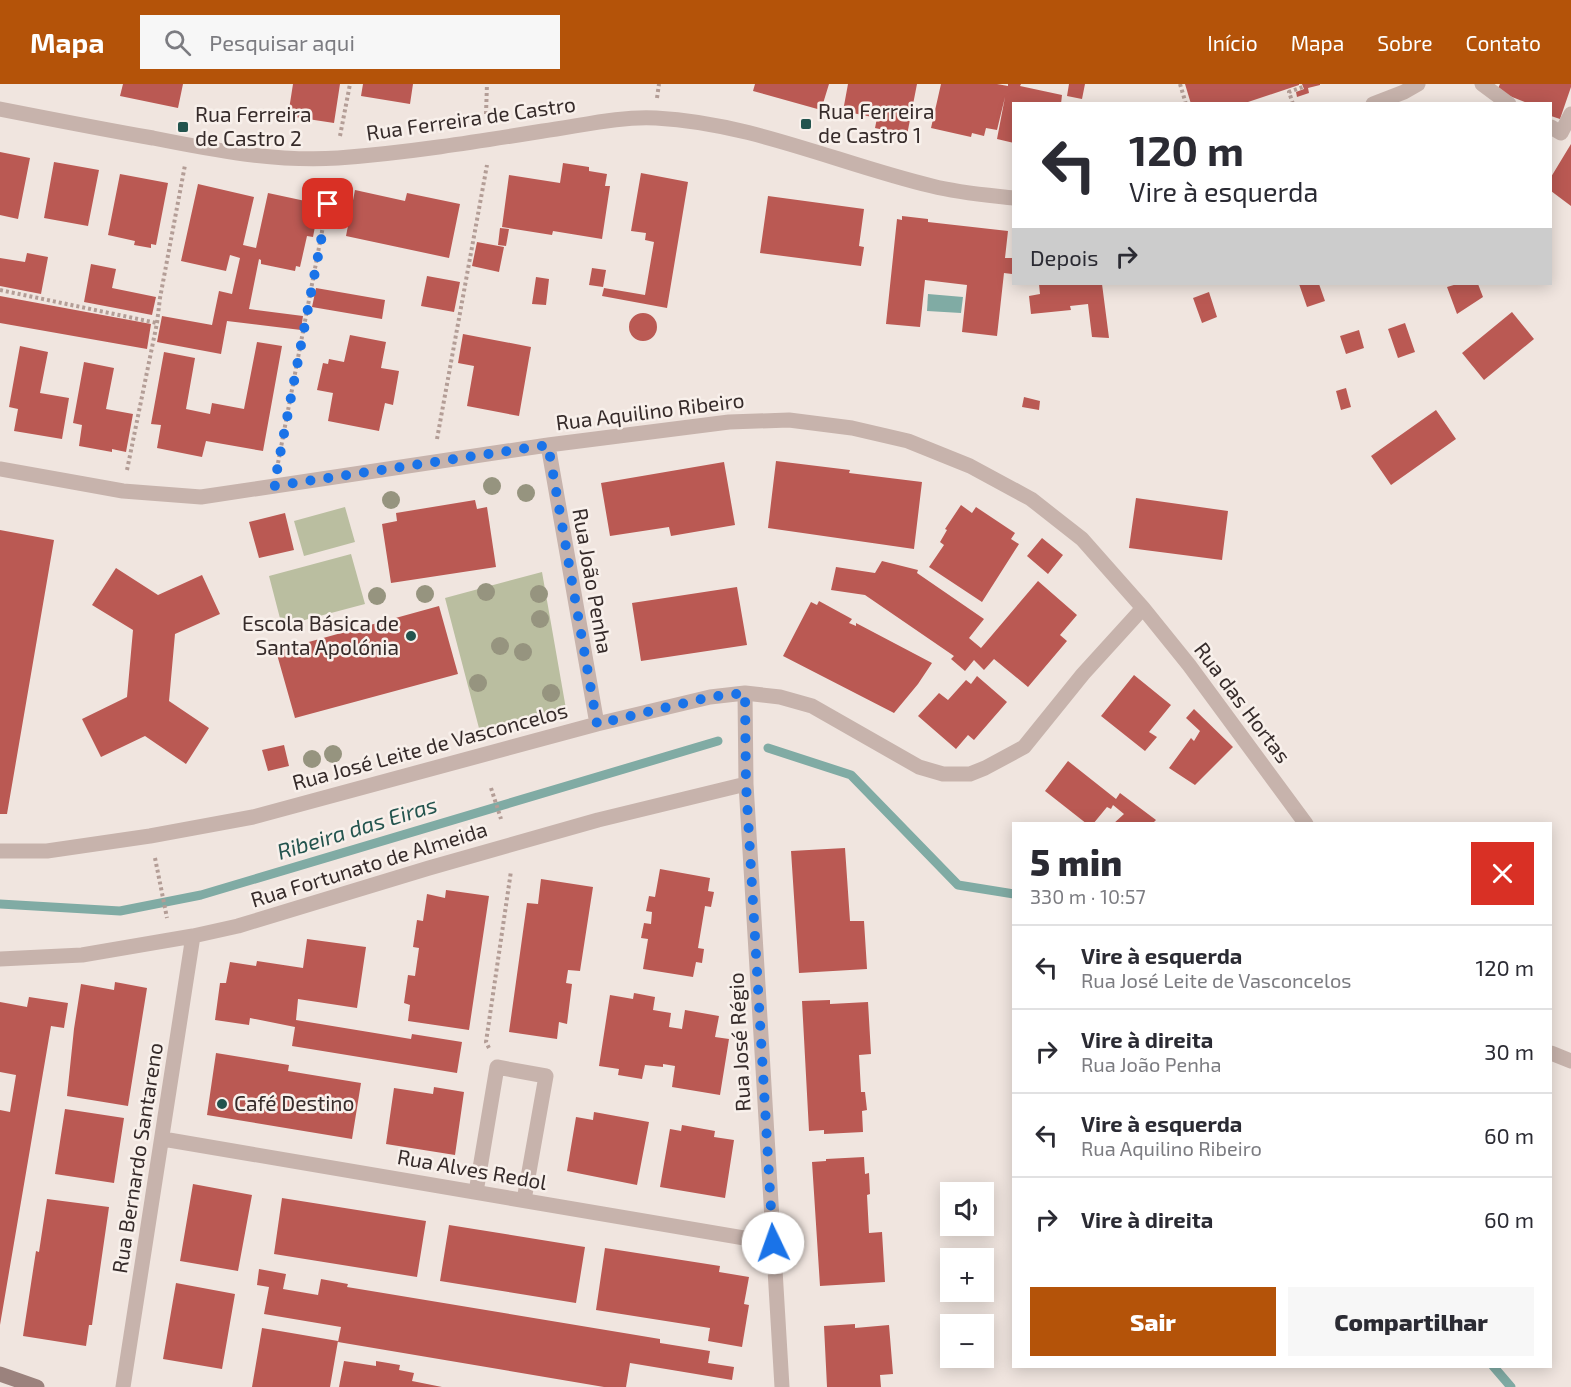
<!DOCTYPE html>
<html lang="pt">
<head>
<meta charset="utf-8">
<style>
  :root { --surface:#fff; --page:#f7f7f7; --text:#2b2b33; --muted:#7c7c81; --line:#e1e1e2; --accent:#b45309 }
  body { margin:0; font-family:"Exo 2",sans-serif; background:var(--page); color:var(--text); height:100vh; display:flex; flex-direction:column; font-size:22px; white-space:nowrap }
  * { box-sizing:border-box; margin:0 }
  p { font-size:20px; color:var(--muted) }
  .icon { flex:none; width:33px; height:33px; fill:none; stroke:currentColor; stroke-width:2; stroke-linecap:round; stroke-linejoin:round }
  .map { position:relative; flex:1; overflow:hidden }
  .panel { position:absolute; left:1012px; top:738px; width:540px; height:546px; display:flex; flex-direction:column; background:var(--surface); border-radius:0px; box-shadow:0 3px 15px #0003 }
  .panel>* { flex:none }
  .banner { position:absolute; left:1012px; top:18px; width:540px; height:183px; border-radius:0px; box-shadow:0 3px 15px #0003; background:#fff; color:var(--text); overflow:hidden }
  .tools { position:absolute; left:940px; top:1098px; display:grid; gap:12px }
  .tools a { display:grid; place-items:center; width:54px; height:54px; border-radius:0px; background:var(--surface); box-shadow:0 3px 15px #0003; font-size:30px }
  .pin { position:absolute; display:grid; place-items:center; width:51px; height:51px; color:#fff; margin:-26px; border-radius:12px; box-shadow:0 3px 9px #0006 }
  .me { position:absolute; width:66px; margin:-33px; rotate:357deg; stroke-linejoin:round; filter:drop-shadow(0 0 4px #0008) }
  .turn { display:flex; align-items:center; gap:21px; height:126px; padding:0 18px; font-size:27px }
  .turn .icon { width:78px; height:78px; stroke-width:2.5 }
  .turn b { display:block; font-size:42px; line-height:51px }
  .then { display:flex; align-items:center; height:57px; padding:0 18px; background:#0003; gap:12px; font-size:22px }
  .round { display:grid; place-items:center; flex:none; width:63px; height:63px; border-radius:0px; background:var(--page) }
  .overview { display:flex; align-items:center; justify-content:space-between; height:102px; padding:0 18px }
  h1 { font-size:36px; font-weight:800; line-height:45px }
  .primary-button { display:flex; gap:12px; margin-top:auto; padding:12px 18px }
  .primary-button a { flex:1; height:69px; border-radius:0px; background:var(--accent); color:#fff; font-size:24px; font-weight:800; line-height:69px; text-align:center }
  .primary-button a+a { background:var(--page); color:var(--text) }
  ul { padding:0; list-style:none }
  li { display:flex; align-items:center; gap:18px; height:84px; padding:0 18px; border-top:2px solid var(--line) }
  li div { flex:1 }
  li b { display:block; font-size:22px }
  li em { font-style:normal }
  header { display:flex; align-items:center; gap:36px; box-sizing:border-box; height:84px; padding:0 30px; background:var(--accent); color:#fff }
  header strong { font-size:28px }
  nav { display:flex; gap:33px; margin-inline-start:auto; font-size:21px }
  .search { width:420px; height:54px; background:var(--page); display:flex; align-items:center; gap:15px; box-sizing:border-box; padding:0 21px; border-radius:0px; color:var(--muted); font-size:22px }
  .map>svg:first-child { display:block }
  .green { fill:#babea0 }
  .water { fill:#80aba4 }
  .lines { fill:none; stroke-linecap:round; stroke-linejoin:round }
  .stream { stroke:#80aba4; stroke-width:9 }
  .building { fill:#ba5953 }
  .path { stroke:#b39d96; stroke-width:4; stroke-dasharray:3 3; stroke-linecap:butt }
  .lane { stroke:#c7b3ac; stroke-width:15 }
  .street { stroke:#c7b3ac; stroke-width:15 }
  .secondary { stroke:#9b827d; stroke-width:15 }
  .tree { fill:#96947f }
  .route { stroke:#1a73e8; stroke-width:10; stroke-dasharray:0 18 }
  .poi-dot { fill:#23544e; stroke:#f8f0eb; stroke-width:2 }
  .labels { text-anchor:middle; stroke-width:5; stroke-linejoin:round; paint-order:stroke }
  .poi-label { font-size:21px; fill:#362b2a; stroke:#f8f0eb; text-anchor:start }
  .street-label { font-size:21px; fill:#362b2a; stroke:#f8f0eb }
  .water-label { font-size:22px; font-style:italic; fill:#23544e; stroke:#f8f0eb }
</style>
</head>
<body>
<header>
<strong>Mapa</strong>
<div class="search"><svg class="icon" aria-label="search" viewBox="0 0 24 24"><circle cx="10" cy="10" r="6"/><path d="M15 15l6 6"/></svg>Pesquisar aqui</div>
<nav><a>Início</a><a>Mapa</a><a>Sobre</a><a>Contato</a></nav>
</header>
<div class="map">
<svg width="1571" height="1303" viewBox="0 0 1571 1303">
  <rect width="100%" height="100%" fill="#f0e5df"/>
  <!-- green -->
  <path class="green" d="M345,423L355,458L304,472L294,437Z
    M351,470L365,520L282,542L269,492Z
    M542,488L566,625L480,648L445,514Z"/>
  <!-- water -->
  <path class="water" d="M928,210L963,213L961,229L927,227Z"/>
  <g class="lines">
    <!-- stream -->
    <path class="stream" d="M768,664L851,691L958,801L1014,810
      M0,820L120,827L201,811L718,657
      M1493,1282L1511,1303"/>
  </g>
  <!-- building -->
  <path class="building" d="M123,0H183L178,24L120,12Z
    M293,0H340L334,39L288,32Z
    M363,0H413L410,20L361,12Z
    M755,0H829L821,26L753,7Z
    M848,0H917L907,51L875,44L877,34L843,27Z
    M941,0H997L1008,2V0H1021L1020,2L1062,11L1061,20H1014V59L997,55L1005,13L997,46L986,44L984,52L972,49L971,53L931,44Z
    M1069,0H1085L1082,15L1067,12Z
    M1185,0H1299V1L1242,20H1191Z
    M1302,0H1320V1L1308,4L1309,9L1297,13L1296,8L1304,5Z
    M1500,0H1571V3L1560,35L1551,32V20H1530L1497,7Z
    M1571,60V122L1551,107V93Z
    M0,68L30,74L18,135L0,131Z
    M54,78L99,86L88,142L44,134Z
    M563,79L589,83V87L607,90L605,102H610L602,155L553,147L552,151L502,143L509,91L560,99Z
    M641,89L688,98L667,224L602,212L604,204L645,211L654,158L645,156L646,149L631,147Z
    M120,90L168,99L156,161L151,160V164L134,161L135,157L108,151Z
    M198,100L254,113L243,161L256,164L268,109L310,118L307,130L317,132L313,153L307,152L300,183L296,182L295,187L261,180V176L259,175L249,225L303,232L301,246L227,237L221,270L157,258L162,232L212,241L219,207L232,210L240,174L230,171L226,187L181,177Z
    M355,106L405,117L407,109L460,120L449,174L346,152Z
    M768,112L864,125L859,162L864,163L861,182L760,169Z
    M902,132L928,135V138L1008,147L1005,174H1014L1012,190L1004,189L997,252L962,248L967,201L925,196L920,243L886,240L897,135L902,136Z
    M500,144L509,145L506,162L498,161Z
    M477,158L504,163L499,188L472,182Z
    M27,169L48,173L41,210L0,202V174L25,178Z
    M91,180L116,185L112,204L156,213L152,231L84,218Z
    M592,184L606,186L603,203L589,201Z
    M427,192L460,198L454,228L421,222Z
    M536,193L549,195L546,221L532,220Z
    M1039,200H1102L1109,254L1092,253L1088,220L1070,222L1071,226L1031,230L1029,212L1040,210Z
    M1299,200H1319L1325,217L1307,223Z
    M1457,200H1478L1483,213L1457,230L1447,203Z
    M316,204L385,216L382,235L312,223Z
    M1209,208L1217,233L1202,239L1193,214Z
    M0,212L151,240L147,265L0,239Z
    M1512,228L1534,255L1484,296L1462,269Z
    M629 243a14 14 0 1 1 28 0a14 14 0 1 1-28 0Z
    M1405,239L1415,268L1398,274L1388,245Z
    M1359,246L1364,264L1346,270L1340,252Z
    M463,250L531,263L519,332L467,322L474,282L458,279Z
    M350,251L386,258L381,284L399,287L393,321L385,319L379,347L328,337L333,309L317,306L323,279L328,280L329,275L344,278Z
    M257,258L282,262L263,367L206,357L202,373L157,364L161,341L151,340L164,268L195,274L186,325L210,330L212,319L244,325Z
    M20,262L48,268L40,309L69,314L62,355L14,347L18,325L9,323Z
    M84,278L114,284L106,325L133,330L126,368L112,365V368L79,362L82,341L73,339Z
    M1346,304L1351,323L1341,326L1336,307Z
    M1024,313L1040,317L1039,326L1022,323Z
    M1436,326L1456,355L1391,401L1371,372Z
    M776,377L850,386L849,389L922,398L914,465L768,444Z
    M724,378L735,441L671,452L669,443L610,452L601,399Z
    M1136,414L1228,427L1222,476L1129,464Z
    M475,416L477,425L487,423L496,483L391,499L382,440L397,437L396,429Z
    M961,421L972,429L976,423L1015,449L1011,455L1019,460L982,518L929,483L944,461L940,458L947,446L945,445Z
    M285,429L294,466L259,474L249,438Z
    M0,446L54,456L7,730H0Z
    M1042,454L1063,471L1048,490L1027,472Z
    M882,477L918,486L917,489L984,535L969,554L981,564L1038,497L1077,531L1060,551L1067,557L1028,603L994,575L984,586L974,576L965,587L951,575L954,572L865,511L831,506L836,483L875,489Z
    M116,484L158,511L202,491L220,530L175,550L169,617L209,644L186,680L145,652L101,673L82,635L127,613L133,546L92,521Z
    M737,503L747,561L641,577L632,519Z
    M819,517L852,535L849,539L856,542V539L932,579L918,600L894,629L783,572L811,518L817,521Z
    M439,522L458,590L295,634L276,567Z
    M1134,591L1171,621L1149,648L1157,653L1145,667L1101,632Z
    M977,592L1007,618L974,656L968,651L956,665L918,632L939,609L948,616L966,596L971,600Z
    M1194,625L1233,663L1195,701L1169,684L1191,654L1194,657L1200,647L1186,634Z
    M284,661L289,682L268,687L262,666Z
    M1068,677L1116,715L1120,709L1156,736L1152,740H1113L1124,730L1113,721L1111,725L1107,723L1093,740H1087L1045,707Z
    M845,764L850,837H864L867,885L799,889L791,767Z
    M660,785L710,794L708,807L714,808L711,823L705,822L698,864L704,865L702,879L696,878L693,893L643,885L648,855L641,854L644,839L651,840L652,828L646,827L649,812L655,813Z
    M541,795L593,803L580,887L568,886L566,899L572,900L567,940L559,938L557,955L509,948L527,819L538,820Z
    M446,806L489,812L469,946L408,937L410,921L404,919L408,891L415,892L419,864L413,863L417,836L423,837L427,810L445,814Z
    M307,855L366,863L357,924L298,915L296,936L411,955L412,950L462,958L457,989L292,962L295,943L250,934L249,941L215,936L220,899H226L230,878L256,882L257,877L303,884Z
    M115,898L147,904L128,1022L67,1012L74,945L81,900L114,906Z
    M634,909L655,913L653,926L671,929L669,943L682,945L685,926L719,932L715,953L729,955L720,1011L672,1003L675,982L663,980V983L645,981L642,995L618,991L619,985L599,982L610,911L633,915Z
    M29,913L68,919L64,944L51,942L0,1241V1026L10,1028L16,991L0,988V918L27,923Z
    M830,916V920L868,918L871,970L859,971L861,1008H865L867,1026L862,1027L863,1048L824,1050V1046L809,1047L802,917Z
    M216,969L289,981L288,987L361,999L352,1055L207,1031Z
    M434,1003L464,1008L455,1071L386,1060L394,1004L433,1010Z
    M65,1025L124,1034L114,1099L55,1090Z
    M594,1028L649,1038L637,1101L567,1087L576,1033L593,1036Z
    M682,1041L715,1047L714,1053L734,1056L725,1114L660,1103L670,1045L681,1047Z
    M864,1073L865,1090L869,1089L870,1110L867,1111L869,1149L882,1148L885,1198L820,1202L812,1078L826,1077V1075Z
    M193,1100L252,1111L238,1187L180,1177Z
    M282,1114L426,1137L417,1193L274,1170Z
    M47,1115L109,1123L92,1241H89L86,1262L23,1252L36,1167L39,1168Z
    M449,1141L585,1163L576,1219L440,1197Z
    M605,1164L720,1182L719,1188L749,1193L744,1220L749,1221L742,1263L708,1257L710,1244L596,1226Z
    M259,1185L286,1190L283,1205L318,1211L321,1195L348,1200L347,1203L660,1255V1259L710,1267L708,1279L734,1283L732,1296L630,1279L626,1303H604L338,1258L341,1243L264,1230L269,1203L257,1201Z
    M176,1199L235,1210L222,1285L163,1275Z
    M855,1240V1244L889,1241L893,1290L880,1291L881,1303H827L824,1242Z
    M262,1244L338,1257L330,1303H252Z
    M344,1277L376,1282V1277L400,1281L399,1286L414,1289L412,1297L442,1303H339Z"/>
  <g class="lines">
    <!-- path -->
    <path class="path" d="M1180,0L1186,20
      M657,14L659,0
      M1166,19V20
      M1293,20L1289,8L1303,3
      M486,30L487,0
      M340,52L350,0
      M0,206L157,239
      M437,355L487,81
      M278,379L332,95
      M127,386L157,239L160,214L185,81
      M491,704L501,735
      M155,774L167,834
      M489,964L486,958L511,787"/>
    <!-- lane -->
    <path class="lane" d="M1482,0L1509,20
      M1551,43L1561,49L1571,30"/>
    <!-- street -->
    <path class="street" d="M1373,20L1404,8L1418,0
      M0,25C51,35 102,45 153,54C213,66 275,78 338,74C406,69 475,58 543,47C580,42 619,32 656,34C752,39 840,80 932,102C959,109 987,111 1014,114
      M548,361L597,640
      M0,385L123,407L201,413L548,361L729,338L789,336L852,344L908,357L970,382L1031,415L1082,455L1143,524L1189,581L1306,740
      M745,609L746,700L782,1303
      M0,767H47L150,752L253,733L597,640L710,613L745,609L780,613L812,622L919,683L943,690H970L985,684L1024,663L1083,590L1143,524
      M0,875L82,871L193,852L238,842L429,784L598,736L746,700
      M1551,969L1571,977
      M163,1055L773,1159
      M476,1108L497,983L546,992L524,1116
      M123,1303L193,852"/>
    <!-- secondary -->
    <path class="secondary" d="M0,1290L37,1303"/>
  </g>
  <!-- trees -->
  <g class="tree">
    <circle cx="492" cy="402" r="9"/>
    <circle cx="526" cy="409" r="9"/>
    <circle cx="391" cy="416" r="9"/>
    <circle cx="486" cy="508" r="9"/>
    <circle cx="425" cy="510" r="9"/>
    <circle cx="539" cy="510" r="9"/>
    <circle cx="377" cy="512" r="9"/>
    <circle cx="540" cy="535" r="9"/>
    <circle cx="500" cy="562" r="9"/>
    <circle cx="523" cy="568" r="9"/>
    <circle cx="478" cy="599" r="9"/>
    <circle cx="551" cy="609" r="9"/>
    <circle cx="333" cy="670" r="9"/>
    <circle cx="312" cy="675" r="9"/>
  </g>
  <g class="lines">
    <!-- route -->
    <path class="route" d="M328,120L274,402L548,361L597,640L710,613L745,609L746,700L773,1159"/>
  </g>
  <!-- markers -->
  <g class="poi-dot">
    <rect x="800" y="34" width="12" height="12" rx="3"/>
    <rect x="177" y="37" width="12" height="12" rx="3"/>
    <circle cx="411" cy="552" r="6"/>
    <circle cx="222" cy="1020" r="6"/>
  </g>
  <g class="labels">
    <!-- poi labels -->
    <g class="poi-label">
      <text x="818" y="35">Rua Ferreira<tspan x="818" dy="24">de Castro 1</tspan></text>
      <text x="195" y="38">Rua Ferreira<tspan x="195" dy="24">de Castro 2</tspan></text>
      <text x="399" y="547" text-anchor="end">Escola Básica de<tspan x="399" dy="24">Santa Apolónia</tspan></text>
      <text x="234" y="1027">Café Destino</text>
    </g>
    <!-- street labels -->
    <g class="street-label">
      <text transform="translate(471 35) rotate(-8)" y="7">Rua Ferreira de Castro</text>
      <text transform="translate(650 328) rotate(-7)" y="7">Rua Aquilino Ribeiro</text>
      <text transform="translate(592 497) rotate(80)" y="7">Rua João Penha</text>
      <text transform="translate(1242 619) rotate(53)" y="7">Rua das Hortas</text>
      <text transform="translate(430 663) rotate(-15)" y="7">Rua José Leite de Vasconcelos</text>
      <text transform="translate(369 781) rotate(-17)" y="7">Rua Fortunato de Almeida</text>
      <text transform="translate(740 958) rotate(-93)" y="7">Rua José Régio</text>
      <text transform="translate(138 1074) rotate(-81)" y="7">Rua Bernardo Santareno</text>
      <text transform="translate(472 1086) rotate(10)" y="7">Rua Alves Redol</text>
    </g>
    <!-- water labels -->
    <g class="water-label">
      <text transform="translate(357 744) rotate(-17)" y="8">Ribeira das Eiras</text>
    </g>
  </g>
</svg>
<div class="tools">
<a><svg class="icon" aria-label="sound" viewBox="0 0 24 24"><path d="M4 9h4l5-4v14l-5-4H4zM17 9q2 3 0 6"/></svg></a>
<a>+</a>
<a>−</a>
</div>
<div class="pin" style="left:328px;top:120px;background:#d93025"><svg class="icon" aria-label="arrive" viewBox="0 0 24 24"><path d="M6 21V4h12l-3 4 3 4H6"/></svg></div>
<svg class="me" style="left:773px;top:1159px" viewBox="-20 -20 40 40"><circle r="19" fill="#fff"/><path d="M0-13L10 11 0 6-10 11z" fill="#1a73e8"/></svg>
<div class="banner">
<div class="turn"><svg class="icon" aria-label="left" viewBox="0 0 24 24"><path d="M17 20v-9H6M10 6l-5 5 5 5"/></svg><div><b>120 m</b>Vire à esquerda</div></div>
<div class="then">Depois<svg class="icon" aria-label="right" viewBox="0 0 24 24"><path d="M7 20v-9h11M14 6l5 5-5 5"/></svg></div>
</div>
<section class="panel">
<div class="overview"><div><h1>5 min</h1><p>330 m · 10:57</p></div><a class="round" style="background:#d93025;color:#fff"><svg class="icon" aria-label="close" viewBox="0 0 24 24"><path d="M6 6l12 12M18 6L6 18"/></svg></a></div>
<ul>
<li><svg class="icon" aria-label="left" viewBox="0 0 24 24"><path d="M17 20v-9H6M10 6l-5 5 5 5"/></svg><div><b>Vire à esquerda</b><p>Rua José Leite de Vasconcelos</p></div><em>120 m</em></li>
<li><svg class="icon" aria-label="right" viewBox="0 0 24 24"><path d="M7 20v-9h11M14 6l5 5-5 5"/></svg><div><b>Vire à direita</b><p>Rua João Penha</p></div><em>30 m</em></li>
<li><svg class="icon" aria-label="left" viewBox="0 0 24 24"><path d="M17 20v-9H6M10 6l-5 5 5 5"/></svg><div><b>Vire à esquerda</b><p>Rua Aquilino Ribeiro</p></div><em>60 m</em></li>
<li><svg class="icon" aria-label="right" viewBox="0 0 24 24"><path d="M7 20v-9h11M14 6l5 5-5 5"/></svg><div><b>Vire à direita</b></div><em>60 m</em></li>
</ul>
<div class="primary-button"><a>Sair</a><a>Compartilhar</a></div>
</section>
</div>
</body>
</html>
